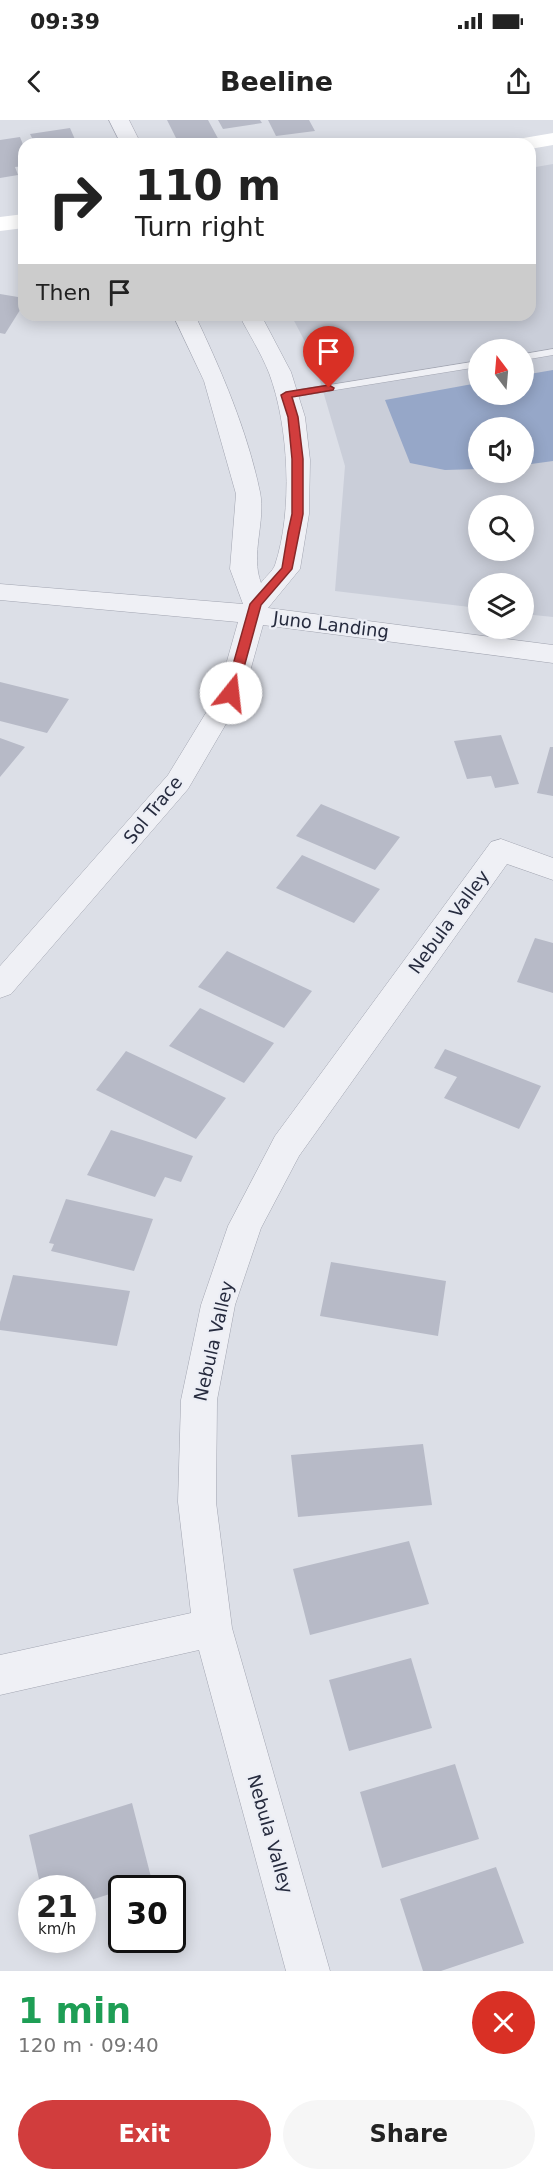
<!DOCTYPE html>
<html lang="en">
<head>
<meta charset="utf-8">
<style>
  :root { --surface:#fff; --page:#f6f6f6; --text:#222; --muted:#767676; --accent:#d13d3d }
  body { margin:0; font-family:"DejaVu Sans",sans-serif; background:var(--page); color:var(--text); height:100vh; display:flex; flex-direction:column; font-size:22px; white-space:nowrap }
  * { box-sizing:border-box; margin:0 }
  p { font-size:20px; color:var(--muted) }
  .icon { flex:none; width:33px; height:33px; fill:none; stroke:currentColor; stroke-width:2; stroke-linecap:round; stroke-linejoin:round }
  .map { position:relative; height:1851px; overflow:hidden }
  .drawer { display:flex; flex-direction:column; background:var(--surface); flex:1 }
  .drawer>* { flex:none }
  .top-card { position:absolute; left:18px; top:18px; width:518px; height:183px; border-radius:18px; box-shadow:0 3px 15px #0003; background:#fff; color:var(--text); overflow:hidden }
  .needle { width:39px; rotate:344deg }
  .buttons { position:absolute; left:468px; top:219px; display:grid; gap:12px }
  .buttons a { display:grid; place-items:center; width:66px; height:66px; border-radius:50%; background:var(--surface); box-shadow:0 3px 15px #0003; font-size:30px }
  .speed { position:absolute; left:18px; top:1755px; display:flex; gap:12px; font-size:30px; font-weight:700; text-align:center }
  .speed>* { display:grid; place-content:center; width:78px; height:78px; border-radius:50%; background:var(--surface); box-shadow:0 3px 15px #0003; line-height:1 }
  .speed small { font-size:15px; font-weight:400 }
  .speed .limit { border:3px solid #111; border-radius:9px; background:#fff; color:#111 }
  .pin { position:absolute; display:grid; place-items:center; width:51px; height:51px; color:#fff; margin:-62px -26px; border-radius:50% 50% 50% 0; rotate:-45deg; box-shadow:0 0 6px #0007 }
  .pin .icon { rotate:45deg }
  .me { position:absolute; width:66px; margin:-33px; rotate:16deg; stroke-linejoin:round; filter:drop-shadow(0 0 4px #0008) }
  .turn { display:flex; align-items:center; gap:21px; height:126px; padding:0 18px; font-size:27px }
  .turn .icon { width:78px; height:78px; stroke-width:2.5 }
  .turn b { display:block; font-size:42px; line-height:51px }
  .then { display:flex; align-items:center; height:57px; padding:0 18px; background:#0003; gap:12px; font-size:22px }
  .round { display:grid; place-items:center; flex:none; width:63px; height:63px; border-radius:32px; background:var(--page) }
  .summary { display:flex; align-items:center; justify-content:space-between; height:102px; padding:0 18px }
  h1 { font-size:36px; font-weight:700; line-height:45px; color:#1e9e55 }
  .action { display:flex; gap:12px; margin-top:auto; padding:12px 18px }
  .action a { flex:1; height:69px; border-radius:36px; background:var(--accent); color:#fff; font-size:24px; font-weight:700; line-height:69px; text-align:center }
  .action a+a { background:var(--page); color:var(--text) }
  .status { display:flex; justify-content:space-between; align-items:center; height:42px; padding:0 30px; background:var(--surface); direction:ltr }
  .status svg { height:16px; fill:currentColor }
  header { display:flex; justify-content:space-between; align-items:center; height:78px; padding:0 18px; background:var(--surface); font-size:27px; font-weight:700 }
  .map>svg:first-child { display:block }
  .built { fill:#caced9; fill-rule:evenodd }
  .water { fill:#96a7c8 }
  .building { fill:#b7bac7 }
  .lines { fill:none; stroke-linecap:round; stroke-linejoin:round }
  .lane-casing { stroke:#a2a5b1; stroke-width:1 }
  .street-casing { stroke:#a2a5b1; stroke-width:1 }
  .lane { fill:#eff0f5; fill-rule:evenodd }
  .street { fill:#eff0f5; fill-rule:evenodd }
  .secondary { fill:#fff; fill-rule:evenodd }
  .route { fill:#d13d3d; stroke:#882828; stroke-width:1.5 }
  .labels { text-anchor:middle; stroke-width:4.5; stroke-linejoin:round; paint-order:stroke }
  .street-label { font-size:18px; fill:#262b3e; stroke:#eceef5 }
</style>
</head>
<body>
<div class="status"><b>09:39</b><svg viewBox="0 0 49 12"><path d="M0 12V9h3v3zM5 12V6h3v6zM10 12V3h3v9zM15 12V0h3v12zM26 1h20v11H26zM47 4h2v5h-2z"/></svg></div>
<header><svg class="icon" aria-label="back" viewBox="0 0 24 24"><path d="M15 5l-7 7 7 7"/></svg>Beeline<svg class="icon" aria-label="share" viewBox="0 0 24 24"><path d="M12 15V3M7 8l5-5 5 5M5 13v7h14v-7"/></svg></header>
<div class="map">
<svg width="553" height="1851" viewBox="0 0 553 1851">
  <rect width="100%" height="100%" fill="#dcdfe7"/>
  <!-- built -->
  <path class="built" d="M553,44V497L524,494V464H478V488L335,471L345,346L313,237L291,195H530V48ZM478,230H524V274H478ZM478,308H524V352H478ZM478,386H524V430H478Z"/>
  <!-- water -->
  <path class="water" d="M553,250V341L524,345V308H478V349L445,350L410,343L385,280L478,263V274H524V255Z"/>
  <!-- building -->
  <path class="building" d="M167,0H208L221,24H179Z
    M218,0H260L262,3L223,9Z
    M268,0H309L315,11L276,16Z
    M70,8L77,24H35L30,14Z
    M20,17L24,27V46L15,47L18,55L0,58V20Z
    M0,174L24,178V190H20L5,214L0,213Z
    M0,562L69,579L47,613L0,601Z
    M501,615L519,664L495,668L491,656L467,659L454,621Z
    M0,618L25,627L0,657Z
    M550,627H553V676L537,673Z
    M321,684L400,717L375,750L296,716Z
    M302,735L380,769L354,803L276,768Z
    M535,818L553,823V873L517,862Z
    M227,831L312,871L284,908L198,867Z
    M200,888L274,923L244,963L169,926Z
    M445,929L541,966L519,1009L444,978L457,957L434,948Z
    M126,931L226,978L196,1019L96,970Z
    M111,1010L193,1036L181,1062L165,1057L155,1077L87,1055Z
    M66,1079L153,1099L134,1151L51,1131L54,1124L49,1123Z
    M331,1142L446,1161L438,1216L320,1196Z
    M13,1155L130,1171L117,1226L0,1210V1202Z
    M423,1324L432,1385L298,1397L291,1335Z
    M409,1421L429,1484L310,1515L293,1449Z
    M411,1538L432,1608L349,1631L329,1560Z
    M455,1644L479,1719L382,1748L360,1672Z
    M132,1683L152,1761L122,1768V1770L82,1783V1768H41L29,1715Z
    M496,1747L524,1823L441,1851H423L400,1779Z"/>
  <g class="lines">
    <!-- lane casing -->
    <g class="lane-casing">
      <path id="lane" d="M553,229V235L524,240V234Z
        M478,241V247L286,278L281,275L286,272Z"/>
    </g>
    <!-- street casing -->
    <g class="street-casing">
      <path id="street" d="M109,0H129L141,24H121Z
        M173,195H195C222,252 247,310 260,372C266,402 250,434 261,463C265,457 273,451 275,445C293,391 289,306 269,253C261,233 249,214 239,195H261L291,252L305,297L310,340L309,394L300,449L268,488L553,525V543L263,505L244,573L188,669L11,874L0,878V846L168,655L218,573L238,502L0,480V464L243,484L230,449L236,374L204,261Z
        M501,719L553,738V760L507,744L299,1036L261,1108L235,1185L217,1280L216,1382L232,1508L330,1851H286L199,1530L0,1575V1535L191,1493L178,1382L181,1280L201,1185L228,1106L275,1016L491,722Z"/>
    </g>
    <!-- lane -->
    <use href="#lane" class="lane"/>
    <!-- street -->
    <use href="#street" class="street"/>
    <!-- secondary -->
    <path class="secondary" d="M553,13V25L530,29V24H509L512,20Z
      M24,94V108L0,111V97Z"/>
  </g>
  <!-- route -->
  <path class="route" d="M329,265L334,268L333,270L292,277L298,297L303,339V394L292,449L261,485L237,573L231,577L227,576L225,573L250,484L282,448L288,412L292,394V339L288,297L281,275L286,272Z"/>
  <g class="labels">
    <!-- street labels -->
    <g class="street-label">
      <text transform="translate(331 505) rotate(7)" y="6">Juno Landing</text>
      <text transform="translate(153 690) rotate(-51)" y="6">Sol Trace</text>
      <text transform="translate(449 802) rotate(-54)" y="6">Nebula Valley</text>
      <text transform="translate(214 1221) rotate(-77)" y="6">Nebula Valley</text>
      <text transform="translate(270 1714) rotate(74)" y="6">Nebula Valley</text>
    </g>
  </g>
</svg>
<div class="buttons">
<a><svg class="needle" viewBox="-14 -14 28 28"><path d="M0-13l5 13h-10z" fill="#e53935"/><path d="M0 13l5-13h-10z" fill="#767676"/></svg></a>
<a><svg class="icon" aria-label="sound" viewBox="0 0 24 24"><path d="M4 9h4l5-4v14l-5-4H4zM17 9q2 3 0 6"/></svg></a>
<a><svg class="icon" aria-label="search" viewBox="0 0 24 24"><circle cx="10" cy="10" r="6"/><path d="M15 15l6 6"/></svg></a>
<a><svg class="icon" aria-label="layers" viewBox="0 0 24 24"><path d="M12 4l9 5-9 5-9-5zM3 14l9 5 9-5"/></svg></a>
</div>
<div class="speed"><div>21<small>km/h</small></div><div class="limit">30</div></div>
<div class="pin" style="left:329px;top:268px;background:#d93025"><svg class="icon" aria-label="arrive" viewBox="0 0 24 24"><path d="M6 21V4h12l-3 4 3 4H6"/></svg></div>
<svg class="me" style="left:231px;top:573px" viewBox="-20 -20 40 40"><circle r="19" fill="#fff"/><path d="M0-13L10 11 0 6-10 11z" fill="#d13d3d"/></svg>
<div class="top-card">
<div class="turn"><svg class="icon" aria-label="right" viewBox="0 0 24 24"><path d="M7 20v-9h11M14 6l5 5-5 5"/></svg><div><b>110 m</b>Turn right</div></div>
<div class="then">Then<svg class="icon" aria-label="arrive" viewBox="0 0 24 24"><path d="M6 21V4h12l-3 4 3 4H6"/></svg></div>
</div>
</div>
<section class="drawer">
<div class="summary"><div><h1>1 min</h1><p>120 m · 09:40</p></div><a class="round" style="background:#d93025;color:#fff"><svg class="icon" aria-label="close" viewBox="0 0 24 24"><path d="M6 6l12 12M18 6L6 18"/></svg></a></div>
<div class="action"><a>Exit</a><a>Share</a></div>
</section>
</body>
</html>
